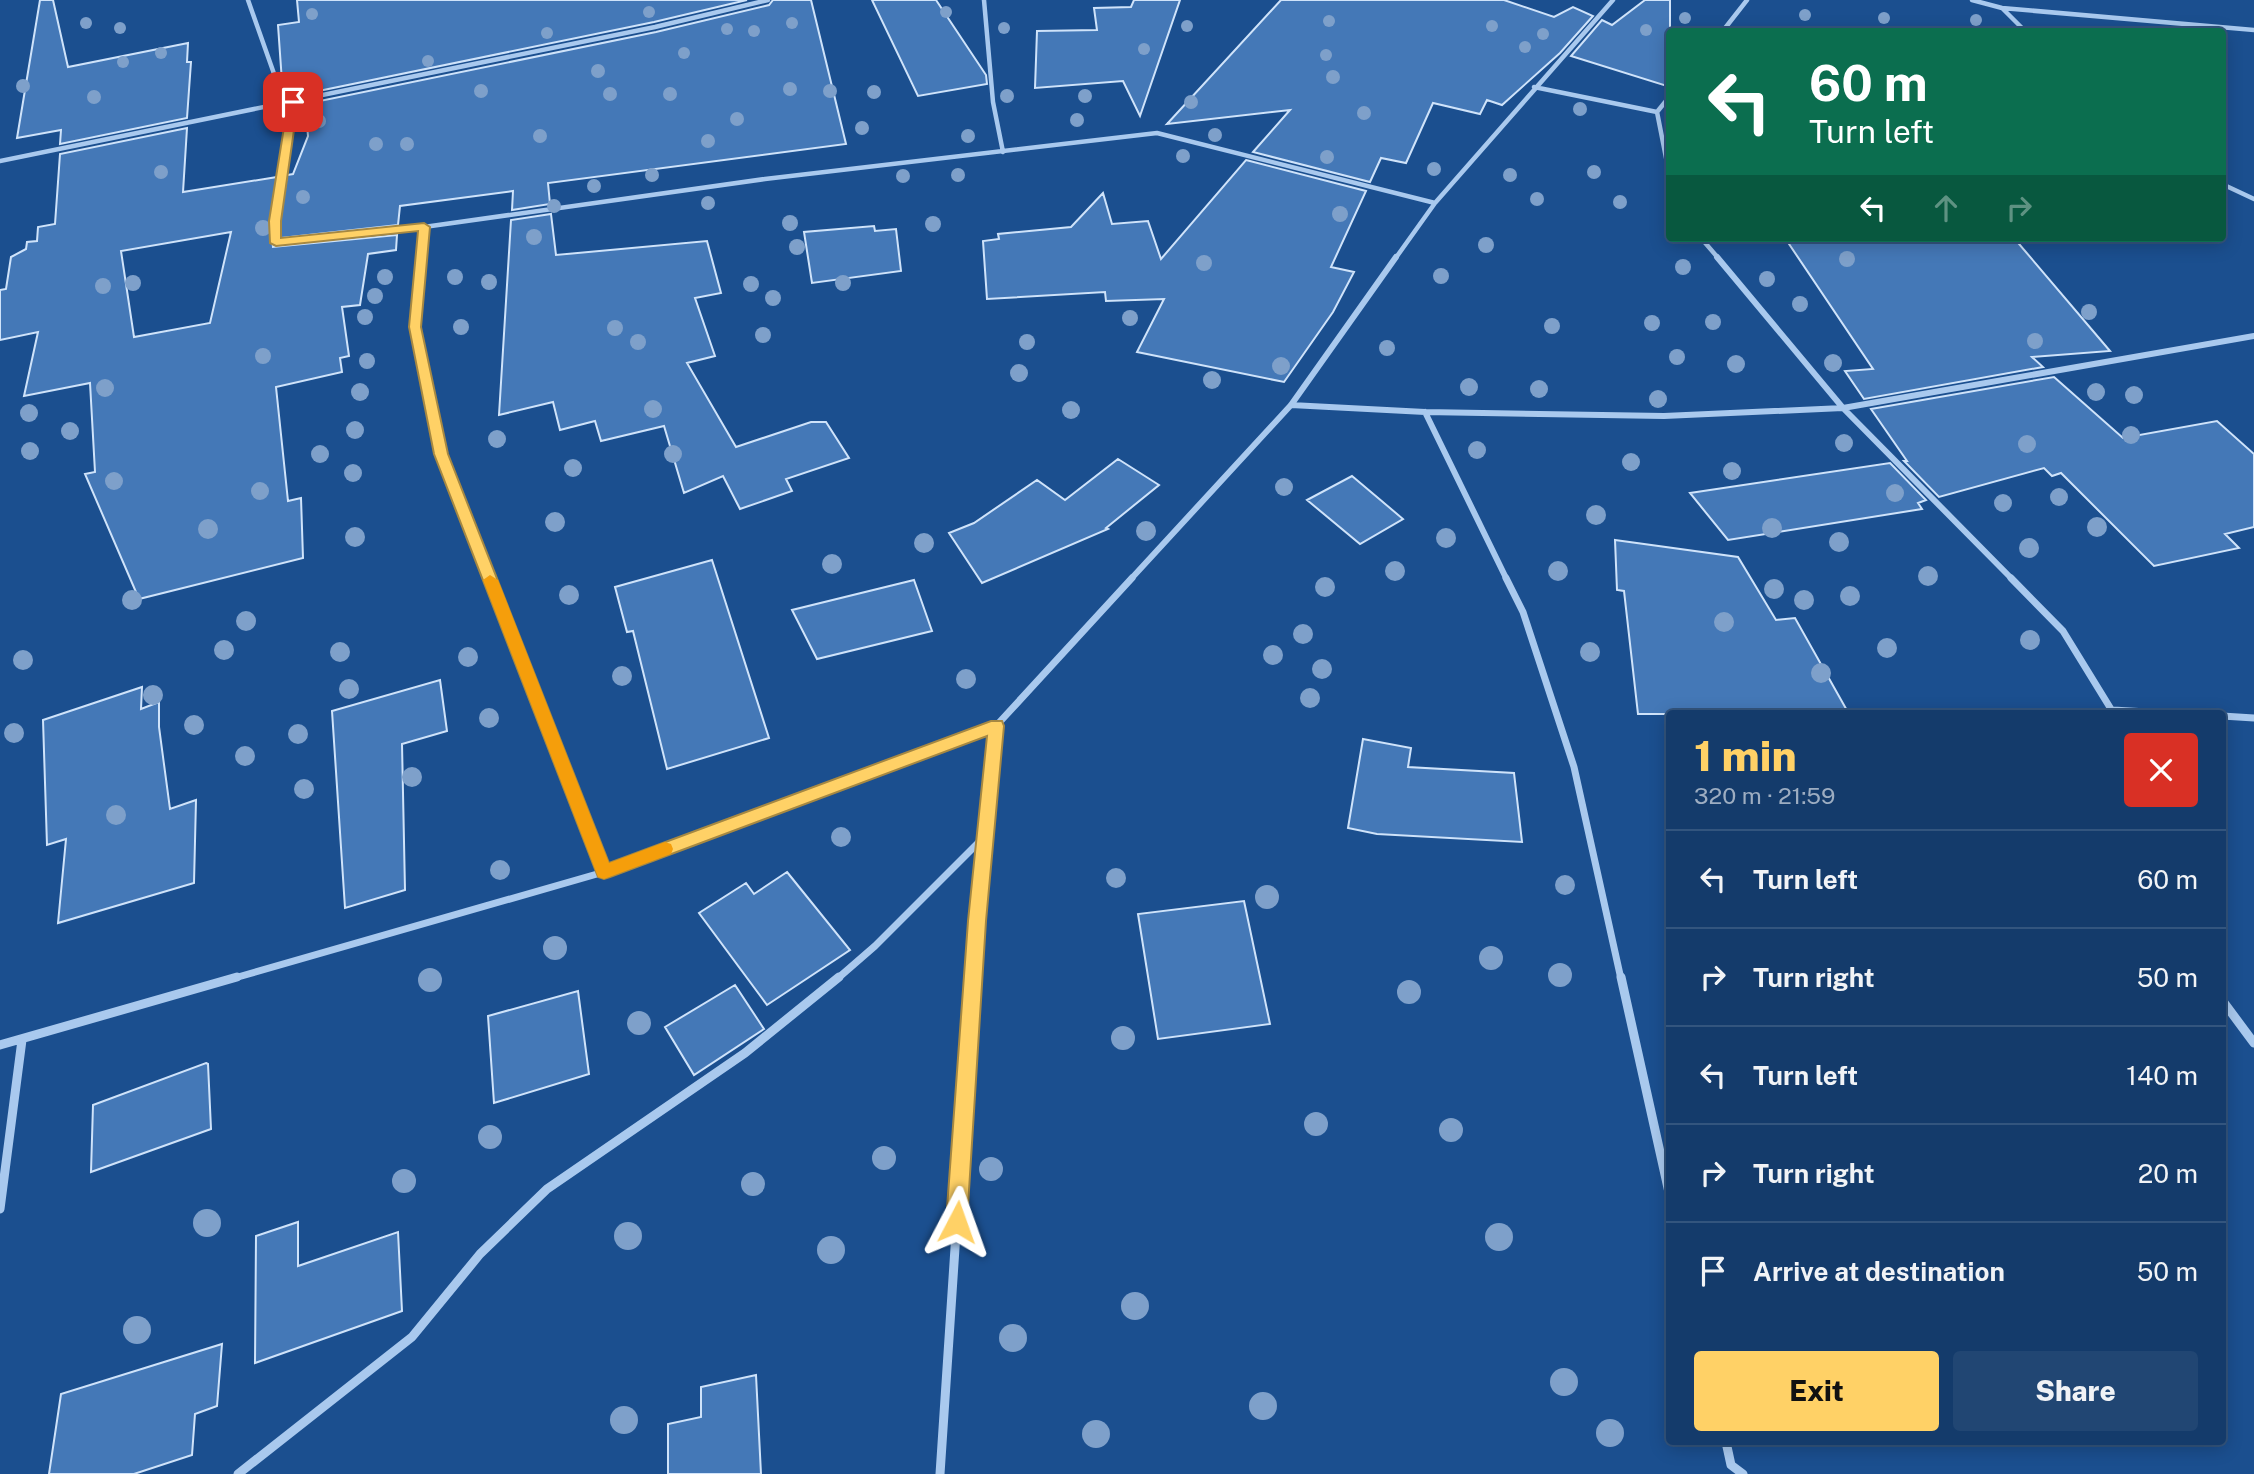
<!DOCTYPE html>
<html lang="en">
<head>
<meta charset="utf-8">
<style>
  :root { --surface:#143b6b; --page:#214673; --text:#f1f3f6; --muted:#9dadc1; --line:#33557e; --accent:#ffd166 }
  body { margin:0; font-family:"Public Sans",sans-serif; background:var(--page); color:var(--text); height:100vh; display:flex; flex-direction:column; font-size:26px; white-space:nowrap }
  * { box-sizing:border-box; margin:0 }
  p { font-size:23px; color:var(--muted) }
  .icon { flex:none; width:38px; height:38px; fill:none; stroke:currentColor; stroke-width:2; stroke-linecap:round; stroke-linejoin:round }
  .map { position:relative; flex:1; overflow:hidden }
  .details { position:absolute; left:1666px; top:710px; width:560px; height:735px; display:flex; flex-direction:column; background:var(--surface); border-radius:7px; box-shadow:0 4px 18px #0003,0 0 0 2px var(--line) }
  .details>* { flex:none }
  .banner { position:absolute; left:1666px; top:28px; width:560px; height:214px; border-radius:7px; box-shadow:0 4px 18px #0003,0 0 0 2px var(--line); background:#0b6e4f; color:#fff; overflow:hidden }
  .pin { position:absolute; display:grid; place-items:center; width:60px; height:60px; color:#fff; margin:-30px; border-radius:14px; box-shadow:0 4px 10px #0006 }
  .me { position:absolute; width:77px; margin:-38px; rotate:4deg; stroke-linejoin:round; filter:drop-shadow(0 0 5px #0008) }
  .turn { display:flex; align-items:center; gap:24px; height:147px; padding:0 28px; font-size:32px }
  .turn .icon { width:91px; height:91px; stroke-width:2.5 }
  .turn b { display:block; font-size:49px; line-height:60px }
  .lanes { display:flex; align-items:center; height:66px; padding:0 28px; background:#0003; justify-content:center; gap:35px; direction:ltr }
  .lanes .off { opacity:.35 }
  .round { display:grid; place-items:center; flex:none; width:74px; height:74px; border-radius:7px; background:var(--page) }
  .overview { display:flex; align-items:center; justify-content:space-between; height:119px; padding:0 28px }
  h1 { font-size:42px; font-weight:800; line-height:52px; color:var(--accent) }
  .button { display:flex; gap:14px; margin-top:auto; padding:14px 28px }
  .button a { flex:1; height:80px; border-radius:7px; background:var(--accent); color:#111; font-size:28px; font-weight:800; line-height:80px; text-align:center }
  .button a+a { background:var(--page); color:var(--text) }
  ul { padding:0; list-style:none }
  li { display:flex; align-items:center; gap:21px; height:98px; padding:0 28px; border-top:2px solid var(--line) }
  li div { flex:1 }
  li b { display:block; font-size:26px }
  li em { font-style:normal }
  .map>svg:first-child { display:block }
  .building { fill:#4478b7; stroke:#cfe3fa; stroke-width:2; fill-rule:evenodd }
  .lines { fill:none; stroke-linecap:round; stroke-linejoin:round }
  .minor-far3 { stroke:#a9c9ee; stroke-width:4.5 }
  .minor-far2 { stroke:#a9c9ee; stroke-width:6 }
  .minor-far1 { stroke:#a9c9ee; stroke-width:7 }
  .minor { stroke:#a9c9ee; stroke-width:9 }
  .tree { fill:#7ea0ca }
  .route { fill:#ffd166; stroke:#a68842; stroke-width:2 }
  .slow { fill:#f59e0b }
</style>
</head>
<body>
<div class="map">
<svg width="2254" height="1474" viewBox="0 0 2254 1474">
  <rect width="100%" height="100%" fill="#1b4f8f"/>
  <!-- building -->
  <path class="building" d="M40,0H53L68,67L188,43L187,62H191L187,118L60,144L61,130L17,138Z
    M297,0H747L654,22L304,94L303,79L282,82L278,25L299,22Z
    M773,0H811L846,144L548,183L550,204L512,210L513,191L400,206L398,225L281,238L280,221L287,175L293,174L308,136L305,104L656,32L769,5Z
    M872,0H936L986,75L987,84L918,96Z
    M1134,0H1180L1140,116L1123,81L1035,88L1037,31L1097,30L1094,8L1131,7Z
    M1281,0H1504L1554,17L1573,7L1593,16L1560,53L1502,105L1487,100L1480,114L1433,103L1406,163L1381,158L1370,182L1253,152L1290,110L1167,124Z
    M1645,0H1670V87L1571,56L1602,20L1612,25Z
    M187,128L183,192L277,177L270,221L273,247L397,235L396,250L368,254L360,305L342,307L349,356L340,358L342,372L276,387L288,501L301,498L303,558L139,599L85,474L95,472L90,383L24,396L38,332L0,340V290L6,289L11,257L26,249L27,242L37,241L38,227L55,224L60,154ZM231,232L210,323L134,337L121,251Z
    M1246,160L1366,191L1331,267L1354,272L1333,312L1284,382L1137,352L1164,299L1106,301L1105,292L987,299L983,241L999,239L998,234L1071,227L1103,193L1112,224L1148,221L1161,259Z
    M551,214L556,255L707,241L721,293L695,298L715,356L687,363L736,447L811,422H826L849,458L786,479L792,491L740,509L723,476L684,493L664,426L601,441L595,421L560,430L553,402L499,415L511,220Z
    M874,226L875,231L896,229L901,271L812,283L804,232Z
    M1785,238H2014L2110,351L2032,357L2043,367L1864,399L1845,371L1873,369Z
    M2054,377L2123,438L2217,421L2254,454V527L2225,534L2239,548L2154,566L2061,473L2052,476L2044,468L1939,497L1904,461H1907L1871,409Z
    M1118,459L1159,485L1106,528L1108,529L982,583L949,533L974,523L1037,480L1065,500Z
    M1890,463L1926,500L1918,503L1922,509L1728,540L1690,493Z
    M1352,476L1403,519L1360,544L1307,500Z
    M1615,540L1738,557L1776,620L1795,618L1849,714H1638L1624,591L1617,590Z
    M712,560L769,738L667,769L633,631L627,632L615,587Z
    M914,580L932,631L817,659L792,610Z
    M440,680L447,731L402,744L405,890L345,908L332,711Z
    M142,687L141,709L159,702V727L170,809L196,800L194,883L58,923L66,839L47,845L43,720Z
    M1363,739L1411,748L1408,767L1514,773L1522,842L1377,834L1348,828Z
    M787,872L850,950L767,1005L699,913L746,883L754,894Z
    M1244,901L1270,1024L1158,1039L1138,914Z
    M735,985L764,1029L694,1075L665,1027Z
    M578,991L589,1074L494,1103L488,1016Z
    M206,1063L208,1064L211,1129L91,1172L93,1105Z
    M298,1222V1266L398,1232L402,1311L255,1363L256,1236Z
    M222,1344L217,1406L195,1414L192,1455L134,1474H49L61,1394Z
    M756,1375L761,1474H668V1424L701,1417V1387Z"/>
  <g class="lines">
    <!-- minor-far3 -->
    <path class="minor-far3" d="M248,0L278,85L293,102L275,221L276,243L424,227L765,179L1157,133L1435,203
      M984,0L993,102L1003,152
      M1972,0L2002,8L2254,30
      M2003,9L2026,32
      M1722,32L1747,0
      M1534,87L1657,112
      M1670,96L1657,112L1670,178
      M0,161L655,27L768,0
      M2222,184L2254,199
      M1701,238L1719,259
      M421,259L424,227
      M1395,259L1435,203L1613,0"/>
    <!-- minor-far2 -->
    <path class="minor-far2" d="M421,257L415,327L441,454L490,580
      M1717,257L1843,408L2013,580
      M1291,405L1425,412L1664,416L1843,408L2254,336
      M1425,412L1507,580
      M1130,580L1291,405L1396,257"/>
    <!-- minor-far1 -->
    <path class="minor-far1" d="M489,578L604,872
      M1506,578L1523,612L1574,767L1621,979
      M2011,578L2063,631L2114,714
      M2113,710L2181,714
      M2222,716L2254,718
      M231,979L604,872L996,726
      M837,979L875,946L985,836
      M973,979L996,726L1132,578"/>
    <!-- minor -->
    <path class="minor" d="M1621,977L1670,1197
      M2222,1000L2254,1043
      M0,1045L237,977
      M0,1209L22,1040
      M1726,1442L1731,1465L1743,1474
      M238,1474L412,1337L480,1254L547,1189L745,1053L839,977
      M940,1474L973,977"/>
  </g>
  <!-- trees -->
  <g class="tree">
    <circle cx="649" cy="12" r="6"/>
    <circle cx="946" cy="12" r="6"/>
    <circle cx="312" cy="14" r="6"/>
    <circle cx="1805" cy="15" r="6"/>
    <circle cx="1685" cy="18" r="6"/>
    <circle cx="1884" cy="18" r="6"/>
    <circle cx="1976" cy="20" r="6"/>
    <circle cx="1329" cy="21" r="6"/>
    <circle cx="86" cy="23" r="6"/>
    <circle cx="792" cy="23" r="6"/>
    <circle cx="1187" cy="26" r="6"/>
    <circle cx="1492" cy="26" r="6"/>
    <circle cx="120" cy="28" r="6"/>
    <circle cx="1004" cy="28" r="6"/>
    <circle cx="727" cy="29" r="6"/>
    <circle cx="1646" cy="30" r="6"/>
    <circle cx="754" cy="31" r="6"/>
    <circle cx="547" cy="33" r="6"/>
    <circle cx="1543" cy="34" r="6"/>
    <circle cx="1525" cy="47" r="6"/>
    <circle cx="1144" cy="49" r="6"/>
    <circle cx="161" cy="53" r="6"/>
    <circle cx="684" cy="53" r="6"/>
    <circle cx="1326" cy="55" r="6"/>
    <circle cx="428" cy="61" r="6"/>
    <circle cx="123" cy="62" r="6"/>
    <circle cx="598" cy="71" r="7"/>
    <circle cx="1333" cy="77" r="7"/>
    <circle cx="23" cy="86" r="7"/>
    <circle cx="790" cy="89" r="7"/>
    <circle cx="481" cy="91" r="7"/>
    <circle cx="830" cy="91" r="7"/>
    <circle cx="874" cy="92" r="7"/>
    <circle cx="610" cy="94" r="7"/>
    <circle cx="670" cy="94" r="7"/>
    <circle cx="1007" cy="96" r="7"/>
    <circle cx="1085" cy="96" r="7"/>
    <circle cx="94" cy="97" r="7"/>
    <circle cx="1191" cy="102" r="7"/>
    <circle cx="1580" cy="109" r="7"/>
    <circle cx="1364" cy="113" r="7"/>
    <circle cx="737" cy="119" r="7"/>
    <circle cx="1077" cy="120" r="7"/>
    <circle cx="319" cy="121" r="7"/>
    <circle cx="862" cy="128" r="7"/>
    <circle cx="1215" cy="135" r="7"/>
    <circle cx="540" cy="136" r="7"/>
    <circle cx="968" cy="136" r="7"/>
    <circle cx="708" cy="141" r="7"/>
    <circle cx="376" cy="144" r="7"/>
    <circle cx="407" cy="144" r="7"/>
    <circle cx="1183" cy="156" r="7"/>
    <circle cx="1327" cy="157" r="7"/>
    <circle cx="1434" cy="169" r="7"/>
    <circle cx="161" cy="172" r="7"/>
    <circle cx="1594" cy="172" r="7"/>
    <circle cx="652" cy="175" r="7"/>
    <circle cx="958" cy="175" r="7"/>
    <circle cx="1510" cy="175" r="7"/>
    <circle cx="903" cy="176" r="7"/>
    <circle cx="594" cy="186" r="7"/>
    <circle cx="303" cy="197" r="7"/>
    <circle cx="1537" cy="199" r="7"/>
    <circle cx="1620" cy="202" r="7"/>
    <circle cx="708" cy="203" r="7"/>
    <circle cx="554" cy="206" r="7"/>
    <circle cx="1340" cy="214" r="8"/>
    <circle cx="790" cy="223" r="8"/>
    <circle cx="933" cy="224" r="8"/>
    <circle cx="263" cy="228" r="8"/>
    <circle cx="534" cy="237" r="8"/>
    <circle cx="1486" cy="245" r="8"/>
    <circle cx="797" cy="247" r="8"/>
    <circle cx="1847" cy="259" r="8"/>
    <circle cx="1204" cy="263" r="8"/>
    <circle cx="1683" cy="267" r="8"/>
    <circle cx="1441" cy="276" r="8"/>
    <circle cx="385" cy="277" r="8"/>
    <circle cx="455" cy="277" r="8"/>
    <circle cx="1767" cy="279" r="8"/>
    <circle cx="489" cy="282" r="8"/>
    <circle cx="133" cy="283" r="8"/>
    <circle cx="843" cy="283" r="8"/>
    <circle cx="751" cy="284" r="8"/>
    <circle cx="103" cy="286" r="8"/>
    <circle cx="375" cy="296" r="8"/>
    <circle cx="773" cy="298" r="8"/>
    <circle cx="1800" cy="304" r="8"/>
    <circle cx="2089" cy="312" r="8"/>
    <circle cx="365" cy="317" r="8"/>
    <circle cx="1130" cy="318" r="8"/>
    <circle cx="1713" cy="322" r="8"/>
    <circle cx="1652" cy="323" r="8"/>
    <circle cx="1552" cy="326" r="8"/>
    <circle cx="461" cy="327" r="8"/>
    <circle cx="615" cy="328" r="8"/>
    <circle cx="763" cy="335" r="8"/>
    <circle cx="2035" cy="341" r="8"/>
    <circle cx="638" cy="342" r="8"/>
    <circle cx="1027" cy="342" r="8"/>
    <circle cx="1387" cy="348" r="8"/>
    <circle cx="263" cy="356" r="8"/>
    <circle cx="1677" cy="357" r="8"/>
    <circle cx="367" cy="361" r="8"/>
    <circle cx="1833" cy="363" r="9"/>
    <circle cx="1736" cy="364" r="9"/>
    <circle cx="1281" cy="366" r="9"/>
    <circle cx="1019" cy="373" r="9"/>
    <circle cx="1212" cy="380" r="9"/>
    <circle cx="1469" cy="387" r="9"/>
    <circle cx="105" cy="388" r="9"/>
    <circle cx="1539" cy="389" r="9"/>
    <circle cx="360" cy="392" r="9"/>
    <circle cx="2096" cy="392" r="9"/>
    <circle cx="2134" cy="395" r="9"/>
    <circle cx="1658" cy="399" r="9"/>
    <circle cx="653" cy="409" r="9"/>
    <circle cx="1071" cy="410" r="9"/>
    <circle cx="29" cy="413" r="9"/>
    <circle cx="355" cy="430" r="9"/>
    <circle cx="70" cy="431" r="9"/>
    <circle cx="2131" cy="435" r="9"/>
    <circle cx="497" cy="439" r="9"/>
    <circle cx="1844" cy="443" r="9"/>
    <circle cx="2027" cy="444" r="9"/>
    <circle cx="1477" cy="450" r="9"/>
    <circle cx="30" cy="451" r="9"/>
    <circle cx="320" cy="454" r="9"/>
    <circle cx="673" cy="454" r="9"/>
    <circle cx="1631" cy="462" r="9"/>
    <circle cx="573" cy="468" r="9"/>
    <circle cx="1732" cy="471" r="9"/>
    <circle cx="353" cy="473" r="9"/>
    <circle cx="114" cy="481" r="9"/>
    <circle cx="1284" cy="487" r="9"/>
    <circle cx="260" cy="491" r="9"/>
    <circle cx="1895" cy="493" r="9"/>
    <circle cx="2059" cy="497" r="9"/>
    <circle cx="2003" cy="503" r="9"/>
    <circle cx="1596" cy="515" r="10"/>
    <circle cx="555" cy="522" r="10"/>
    <circle cx="2097" cy="527" r="10"/>
    <circle cx="1772" cy="528" r="10"/>
    <circle cx="208" cy="529" r="10"/>
    <circle cx="1146" cy="531" r="10"/>
    <circle cx="355" cy="537" r="10"/>
    <circle cx="1446" cy="538" r="10"/>
    <circle cx="1839" cy="542" r="10"/>
    <circle cx="924" cy="543" r="10"/>
    <circle cx="2029" cy="548" r="10"/>
    <circle cx="832" cy="564" r="10"/>
    <circle cx="1395" cy="571" r="10"/>
    <circle cx="1558" cy="571" r="10"/>
    <circle cx="1928" cy="576" r="10"/>
    <circle cx="1325" cy="587" r="10"/>
    <circle cx="1774" cy="589" r="10"/>
    <circle cx="569" cy="595" r="10"/>
    <circle cx="1850" cy="596" r="10"/>
    <circle cx="132" cy="600" r="10"/>
    <circle cx="1804" cy="600" r="10"/>
    <circle cx="246" cy="621" r="10"/>
    <circle cx="1724" cy="622" r="10"/>
    <circle cx="1303" cy="634" r="10"/>
    <circle cx="2030" cy="640" r="10"/>
    <circle cx="1887" cy="648" r="10"/>
    <circle cx="224" cy="650" r="10"/>
    <circle cx="340" cy="652" r="10"/>
    <circle cx="1590" cy="652" r="10"/>
    <circle cx="1273" cy="655" r="10"/>
    <circle cx="468" cy="657" r="10"/>
    <circle cx="23" cy="660" r="10"/>
    <circle cx="1322" cy="669" r="10"/>
    <circle cx="1821" cy="673" r="10"/>
    <circle cx="622" cy="676" r="10"/>
    <circle cx="966" cy="679" r="10"/>
    <circle cx="349" cy="689" r="10"/>
    <circle cx="153" cy="695" r="10"/>
    <circle cx="1310" cy="698" r="10"/>
    <circle cx="489" cy="718" r="10"/>
    <circle cx="194" cy="725" r="10"/>
    <circle cx="14" cy="733" r="10"/>
    <circle cx="298" cy="734" r="10"/>
    <circle cx="245" cy="756" r="10"/>
    <circle cx="412" cy="777" r="10"/>
    <circle cx="304" cy="789" r="10"/>
    <circle cx="116" cy="815" r="10"/>
    <circle cx="841" cy="837" r="10"/>
    <circle cx="500" cy="870" r="10"/>
    <circle cx="1116" cy="878" r="10"/>
    <circle cx="1565" cy="885" r="10"/>
    <circle cx="1267" cy="897" r="12"/>
    <circle cx="555" cy="948" r="12"/>
    <circle cx="1491" cy="958" r="12"/>
    <circle cx="1560" cy="975" r="12"/>
    <circle cx="430" cy="980" r="12"/>
    <circle cx="1409" cy="992" r="12"/>
    <circle cx="639" cy="1023" r="12"/>
    <circle cx="1123" cy="1038" r="12"/>
    <circle cx="1316" cy="1124" r="12"/>
    <circle cx="1451" cy="1130" r="12"/>
    <circle cx="490" cy="1137" r="12"/>
    <circle cx="884" cy="1158" r="12"/>
    <circle cx="991" cy="1169" r="12"/>
    <circle cx="404" cy="1181" r="12"/>
    <circle cx="753" cy="1184" r="12"/>
    <circle cx="207" cy="1223" r="14"/>
    <circle cx="628" cy="1236" r="14"/>
    <circle cx="1499" cy="1237" r="14"/>
    <circle cx="831" cy="1250" r="14"/>
    <circle cx="1135" cy="1306" r="14"/>
    <circle cx="137" cy="1330" r="14"/>
    <circle cx="1013" cy="1338" r="14"/>
    <circle cx="1564" cy="1382" r="14"/>
    <circle cx="1263" cy="1406" r="14"/>
    <circle cx="624" cy="1420" r="14"/>
    <circle cx="1610" cy="1433" r="14"/>
    <circle cx="1096" cy="1434" r="14"/>
  </g>
  <!-- route -->
  <path class="route" d="M293,99L298,102L281,221V238L424,223L430,227L421,327L448,454L609,863L991,721H1002L1004,726L986,921L967,1222L964,1229L957,1232L949,1229L946,1222L968,921L987,736L610,877L604,879L598,877L434,454L409,327L418,231L276,246L270,243L269,221L288,102Z"/>
  <!-- slow -->
  <path class="slow" d="M490,575L498,580L609,863L665,842L671,844L673,849L671,854L604,879L598,877L483,580Z"/>
</svg>
<div class="pin" style="left:293px;top:102px;background:#d93025"><svg class="icon" aria-label="arrive" viewBox="0 0 24 24"><path d="M6 21V4h12l-3 4 3 4H6"/></svg></div>
<svg class="me" style="left:957px;top:1222px" viewBox="-20 -20 40 40"><path d="M0-17L14 15 0 8-14 15z" fill="#ffd166" stroke="#fff" stroke-width="4"/></svg>
<div class="banner">
<div class="turn"><svg class="icon" aria-label="left" viewBox="0 0 24 24"><path d="M17 20v-9H6M10 6l-5 5 5 5"/></svg><div><b>60 m</b>Turn left</div></div>
<div class="lanes"><svg class="icon" aria-label="left" viewBox="0 0 24 24"><path d="M17 20v-9H6M10 6l-5 5 5 5"/></svg><svg class="icon off" aria-label="ahead" viewBox="0 0 24 24"><path d="M12 20V5M6 11l6-6 6 6"/></svg><svg class="icon off" aria-label="right" viewBox="0 0 24 24"><path d="M7 20v-9h11M14 6l5 5-5 5"/></svg></div>
</div>
<section class="details">
<div class="overview"><div><h1>1 min</h1><p>320 m · 21:59</p></div><a class="round" style="background:#d93025;color:#fff"><svg class="icon" aria-label="close" viewBox="0 0 24 24"><path d="M6 6l12 12M18 6L6 18"/></svg></a></div>
<ul>
<li><svg class="icon" aria-label="left" viewBox="0 0 24 24"><path d="M17 20v-9H6M10 6l-5 5 5 5"/></svg><div><b>Turn left</b></div><em>60 m</em></li>
<li><svg class="icon" aria-label="right" viewBox="0 0 24 24"><path d="M7 20v-9h11M14 6l5 5-5 5"/></svg><div><b>Turn right</b></div><em>50 m</em></li>
<li><svg class="icon" aria-label="left" viewBox="0 0 24 24"><path d="M17 20v-9H6M10 6l-5 5 5 5"/></svg><div><b>Turn left</b></div><em>140 m</em></li>
<li><svg class="icon" aria-label="right" viewBox="0 0 24 24"><path d="M7 20v-9h11M14 6l5 5-5 5"/></svg><div><b>Turn right</b></div><em>20 m</em></li>
<li><svg class="icon" aria-label="arrive" viewBox="0 0 24 24"><path d="M6 21V4h12l-3 4 3 4H6"/></svg><div><b>Arrive at destination</b></div><em>50 m</em></li>
</ul>
<div class="button"><a>Exit</a><a>Share</a></div>
</section>
</div>
</body>
</html>
